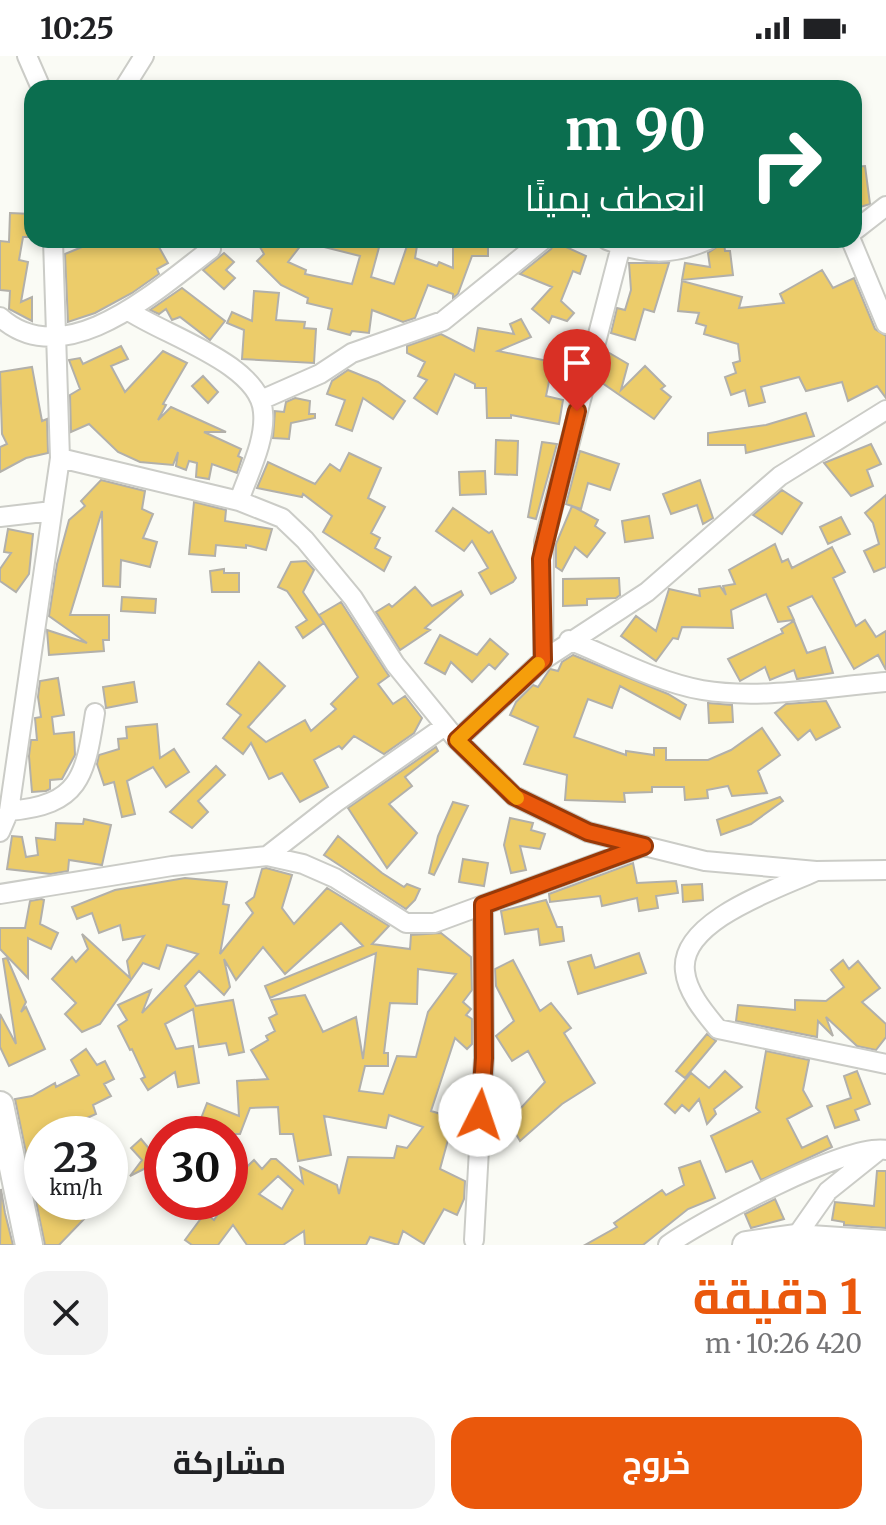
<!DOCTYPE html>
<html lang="ar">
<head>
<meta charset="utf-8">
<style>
  :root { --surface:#fff; --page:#f2f2f2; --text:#202124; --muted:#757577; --accent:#ea580c }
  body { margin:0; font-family:Merriweather,Cairo,serif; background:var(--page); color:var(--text); direction:rtl; height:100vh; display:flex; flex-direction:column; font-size:30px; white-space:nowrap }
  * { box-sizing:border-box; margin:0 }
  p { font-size:26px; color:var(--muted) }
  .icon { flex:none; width:44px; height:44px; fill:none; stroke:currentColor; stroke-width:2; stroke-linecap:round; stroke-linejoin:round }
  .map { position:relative; height:1189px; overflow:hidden; direction:ltr }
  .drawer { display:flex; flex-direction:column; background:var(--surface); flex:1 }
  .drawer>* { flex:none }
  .guide { position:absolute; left:24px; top:24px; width:838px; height:168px; border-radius:24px; box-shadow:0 4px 12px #0003; direction:rtl; background:#0b6e4f; color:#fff; overflow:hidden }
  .speed { position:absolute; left:24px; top:1060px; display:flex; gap:16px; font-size:40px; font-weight:700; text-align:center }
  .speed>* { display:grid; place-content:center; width:104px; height:104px; border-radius:50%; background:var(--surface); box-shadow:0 4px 12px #0003; line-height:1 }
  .speed small { font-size:20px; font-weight:400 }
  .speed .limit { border:12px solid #d22; background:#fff; color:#111 }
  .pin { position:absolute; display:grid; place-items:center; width:68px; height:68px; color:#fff; margin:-82px -34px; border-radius:50% 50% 50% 0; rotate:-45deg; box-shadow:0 0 8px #0007 }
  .pin .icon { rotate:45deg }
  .me { position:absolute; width:88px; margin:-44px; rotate:4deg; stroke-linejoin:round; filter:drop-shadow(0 0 6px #0008) }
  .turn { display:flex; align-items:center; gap:28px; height:168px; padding:0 24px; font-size:36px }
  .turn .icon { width:104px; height:104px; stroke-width:2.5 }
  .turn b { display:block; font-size:56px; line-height:68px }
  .round { display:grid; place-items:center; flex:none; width:84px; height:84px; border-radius:24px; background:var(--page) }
  .summary { display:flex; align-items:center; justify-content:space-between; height:136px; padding:0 24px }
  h1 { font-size:48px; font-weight:700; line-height:60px; color:var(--accent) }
  .button { display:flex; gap:16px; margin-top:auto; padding:16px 24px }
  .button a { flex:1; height:92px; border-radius:24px; background:var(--accent); color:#fff; font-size:32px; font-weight:700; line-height:92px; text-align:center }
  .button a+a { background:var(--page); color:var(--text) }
  .status { display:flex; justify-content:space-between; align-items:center; height:56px; padding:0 40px; background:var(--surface); direction:ltr }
  .status svg { height:22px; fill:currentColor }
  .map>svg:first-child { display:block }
  .building { fill:#eccc6a; stroke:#b2b0aa; stroke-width:2; fill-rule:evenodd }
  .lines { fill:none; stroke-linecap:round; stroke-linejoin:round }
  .street-casing { stroke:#cbccc7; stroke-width:22 }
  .secondary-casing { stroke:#cbccc7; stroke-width:30 }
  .street { stroke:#fff; stroke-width:18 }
  .secondary { stroke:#fff; stroke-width:26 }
  .route-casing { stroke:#983908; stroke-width:20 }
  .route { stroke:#ea580c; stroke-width:14 }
  .slow { stroke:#f59e0b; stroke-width:14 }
</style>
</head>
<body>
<div class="status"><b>10:25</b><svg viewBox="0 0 49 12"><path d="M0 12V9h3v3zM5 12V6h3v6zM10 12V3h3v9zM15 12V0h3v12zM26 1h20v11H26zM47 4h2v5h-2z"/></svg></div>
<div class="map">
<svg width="886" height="1189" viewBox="0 0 886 1189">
  <rect width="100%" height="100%" fill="#fafbf5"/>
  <!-- building -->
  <path class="building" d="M865,110L870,148L854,153V111Z
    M10,157L31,158L30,181H23L19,204L28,206L21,246L32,241V265L9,253L10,235L0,234V185L9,186Z
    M99,184H155L168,207L157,213L159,218L132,237L95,257L68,266L65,198Z
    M256,184H305L288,206L306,214L305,218L352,228L360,200L312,188V184H381L371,221L394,228L409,184H418L415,202L437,210L439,206L453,212V184H488V200H472L458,238L453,242V238L428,229L415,262L403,266L372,254L369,277L352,275L350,279L328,273L332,253L307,247L308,242L281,229L257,205L264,198Z
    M555,186L586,200L580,218L573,215L561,245L574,257L567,265L552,260L549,267L532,253L552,231L520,218L551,193Z
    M724,186L725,195H730L733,219L682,224L685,207L710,211L708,197Z
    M224,197L234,206L226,214L235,222L224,233L203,214Z
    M629,207H669L654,256L644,253L635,284L611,277L617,252L625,254L631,234Z
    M822,214L833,232L854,222L875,273L886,280V342L877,330L848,345L842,326L806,335L799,321L761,331L765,346L749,350L745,334L731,339L725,321L736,317L733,307L740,305L738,288L704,278L706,270L696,267L699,257L678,255L682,225L742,241L739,252L784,247L780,238Z
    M182,232L225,265L210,284L180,261L172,264L166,253L159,258L150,254Z
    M254,235L279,237L276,264L305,266L304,272L316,273L314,307L242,303L244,274L227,267L232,256L252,265Z
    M521,263L531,281L498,295L553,306L546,340L563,344L559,368L511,359V362H487L486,332H475V328L455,318L437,358L414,342L427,324L418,320L425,306L407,297V290L441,278L474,295L478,272L514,278L510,268Z
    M121,290L128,303L111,310L125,336L163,295L187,307L163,348L166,349L158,364L171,351L226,376H204L241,393L238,400L242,402L237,417L212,408L209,423L196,421L197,407L189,405L186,414L176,410L178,396L173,409L140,406L118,396L89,368L71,376L70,339L80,333L69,304L80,302L83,308Z
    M606,295L628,308L621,334L645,310L665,330L661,333L671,341L654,363L598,324Z
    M32,311L42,365L47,363L48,397L26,402L0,416V391L7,388L2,378L0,316Z
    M348,314L378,326L405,345L393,363L363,342L352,375L336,369L345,344L327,338L332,325Z
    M203,320L218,336L208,347L192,330Z
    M295,342L310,345L309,358H315V362L291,367L289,383L273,382L275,355L284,356L286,346Z
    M806,357L814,380L746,397L745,389H708V377L766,369Z
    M496,384L518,385L517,419L495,418Z
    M542,386L557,388L536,463L528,461Z
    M871,388L881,408L867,414L873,430L851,440L824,407Z
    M580,395L619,408L610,434L588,427L581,453L566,448Z
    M349,397L381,412L368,442L385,451L371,477L380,482L375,492L391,501L384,515L323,476L332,460L303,438L302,441L257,432L268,406L315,428L330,408L340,415Z
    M485,415L486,438L460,439L459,416Z
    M101,424L145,435L142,453L153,458L143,482L157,486L150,511L121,504L120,531L103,530L102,455L70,559H109V584H103L104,595L49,599L47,574L87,587L49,560L57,508L69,464L85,450L81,445Z
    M700,424L713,462L703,468L697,449L671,458L663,438Z
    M782,434L802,447L782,478L753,459Z
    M886,439V511L874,516L864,495L879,488L873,467L865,457Z
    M194,446L226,454L225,465L272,473L266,494L246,489V492L216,489L215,500L189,498Z
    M572,450L598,464L595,470L605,477L587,501L575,491L562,515L556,511V488Z
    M453,452L489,477L492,475L516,522L513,526L491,538L479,517L488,512L472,485L464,495L436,475Z
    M649,460L653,482L625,486L622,465Z
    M841,461L850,478L828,488L820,471Z
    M8,473L33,478L29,518L16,536L0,525V513L11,497L4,496Z
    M775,488L782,506L788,503L792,512L832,491L845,516L833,522L856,570L865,564L876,581L886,575V614L878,599L854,613L812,540L788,551L794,564L778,566L766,538L731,554L733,572L682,571L678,583L673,582L656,605L621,580L636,560L656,575L669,533L700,540L699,533L720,530L726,539L723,530L735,528L729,514Z
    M306,505L314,514L303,536L324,567L319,559L341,546L389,620L378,628L393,648L405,640L422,662L414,677L384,698L354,680L342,693L339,690L314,704L328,731L300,746L282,717L269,723L251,687L243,698L223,682L241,659L227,648L259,606L285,630L248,671L266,686L305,664L311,675L336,653L331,648L358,621L324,567L303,582L296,571L307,564L287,535L278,531L291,506Z
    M224,513V517H239V536H212L210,515Z
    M619,522L620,539L616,542L587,543V549L563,550V523Z
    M415,531L432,550L461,535L463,539L425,572L430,574L400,594L376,556L389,548L392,551Z
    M122,541L156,543L155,557L121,555Z
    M794,565L807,597L825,591L833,617L797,623L794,614L770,624L765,611L740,625L728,603L783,577L781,573Z
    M440,579L477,599L490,583L508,598L495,613L489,608L472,626L451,606L445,618L425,607Z
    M573,599L668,638L686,649L680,663L620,630L612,652L588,643L574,681L626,699V695L654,699V692H666V704H708L731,694L762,672L780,699L758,715L767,737L732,740L728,730L707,734L708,742L685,744L684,731H652V736L624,737L625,746L565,744L567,719L524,708L538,671L510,659L516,646L533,629L538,631L550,613L558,615L562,606Z
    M58,622L64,659L52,661L54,678L74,676L75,699L62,723L50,724V733L46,735L32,736L29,700L31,684H37L35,662L41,661L38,641L40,625Z
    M134,626L137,646L106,652L103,631Z
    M826,645L840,671L816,684L810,674L798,684L775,657L786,648Z
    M708,647L732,649L733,666L709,667Z
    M157,668L160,702L174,693L189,716L166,731L153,711L127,725L135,758L122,761L114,726L104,729L97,708L99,699L119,693L118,683L127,682L126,671Z
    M436,691L438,695L405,721L412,730L389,748L417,777L387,812L348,752Z
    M216,710L225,719L198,745L208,756L192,772L170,756Z
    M780,741L783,745L751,768L721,779L717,764Z
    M453,746L468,750L434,819L429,817L438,780Z
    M510,762L533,767L531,774L545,778L540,793L520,790L526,814L511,817L504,789Z
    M84,763L111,769L102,809L69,804L68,815L51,818L7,813L12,780L22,781L26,801L38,799L36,782L55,784L56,767L83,768Z
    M338,780L382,817L404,831L407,828L420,833L415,844L406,853L324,799Z
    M463,803L488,807L484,830L459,826Z
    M633,807L637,827L676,825L678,837L656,840L658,852L639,855L637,842L602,850L600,840L550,846L549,838Z
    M266,812L292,819L282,852L294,868L327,832L389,870L372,888L410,893L411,879L441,877L471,901L472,934L463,946L471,953L466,959L472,963V988L467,993L455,982L431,1055L454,1062L440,1113L465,1125L464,1143L457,1159L444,1153L424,1188L403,1175L398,1189L370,1181L366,1189H305L304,1175L283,1189H247L233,1169L218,1189H192L185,1184L205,1157L214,1164L226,1146H230V1127L254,1104L262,1113L271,1103H276L303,1127L300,1111L337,1129L339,1138L348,1101L394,1102L397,1090L407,1092L423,1071L389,1059L386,1072L324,1060L331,1099L298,1105L293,1078H280L278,1051L250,1052L240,1078H195L207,1047L239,1060L237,1025L268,1023L251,994L268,984L266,980L275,975L269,962L277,958L271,944L305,939L323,976L356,961L363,1003L376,897L270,942L265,930L363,890L341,867L285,918L263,891L236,924L224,903L230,931L224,939L199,915L185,930L196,950L233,944L244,996L229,999L226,987L199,991L193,953L165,968L176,993L193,990L199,1027L178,1031L175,1016L148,1034L141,1023L145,1021L132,993L130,994L118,970L127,964L118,949L151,934L142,957L198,898L167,889L159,913L143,907L100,968L82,976L65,958L76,947L52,923L72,901L76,906L88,893L82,878L130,922L127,905L144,880L123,884L120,869L99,877L92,857L77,863L72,851L115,834L185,822L227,826L223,848L229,849L220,898L253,857L246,847L254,841L262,813ZM418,913L456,918L428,956L416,1001L397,1000L383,1038L359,1035L365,1010H388V997H384L390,947L417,948ZM278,1120L293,1134L282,1153L259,1138Z
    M702,828L703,844L683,846L682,829Z
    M41,843L44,844L40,868L58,877L51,893L28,882V922L0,893V872H25L30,845Z
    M546,844L557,871H562L564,885L540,889L538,873L505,878L501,855Z
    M639,897L646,917L578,938L568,906L591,899L595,912Z
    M7,902L26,946L21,956L26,951L45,993L9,1010L0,991V958L16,988L3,903Z
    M513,904L540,955L551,947L571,972L564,977L595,1027L562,1048L520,1085L510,1068L507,1087L492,1084L494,1048L520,1053L545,1026L528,995L512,1005L496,980L514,965L496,930L495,913Z
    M843,904L849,913L858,905L880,932L862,946L886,968V981L876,994L857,990L826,961L833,980L818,965L817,981L736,965L738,949L795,954V944L826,945L844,931L831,914Z
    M707,978L716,985L685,1022L676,1015Z
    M86,993L97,1009L105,1005L114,1023L104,1028L111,1040L93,1049L96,1058L87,1062L96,1078H42V1146H67L85,1162L59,1189H45L15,1043L32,1040L55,1027L56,1031L79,1019L71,1004Z
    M766,995L809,1004L803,1034L812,1050L787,1063L802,1092L827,1080L832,1091L761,1124L752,1105L726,1116L711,1080L760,1056L756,1052Z
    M725,1015L742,1031L714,1053L716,1058L707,1068L699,1043L689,1055L682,1049L675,1057L665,1048L691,1017L709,1032Z
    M857,1015L870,1048L855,1054L859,1064L835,1072L827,1050L851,1042L844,1020Z
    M141,1083L151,1095L162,1084V1104L130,1120L142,1104L131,1092Z
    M700,1105L715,1142L688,1153L643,1189H585L617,1171L614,1167L662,1134L666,1139L684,1129L679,1112Z
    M877,1115H886V1172L844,1169V1166L832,1164L835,1146L874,1150Z
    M1,1133L5,1157L13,1189H0Z
    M775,1143L784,1163L751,1172L745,1158Z"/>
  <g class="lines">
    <!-- street casing -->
    <g class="street-casing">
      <path id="street" d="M27,0L41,32
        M124,32L144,0
        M854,175L886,150
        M607,184C643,199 672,200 708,184
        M851,184L886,268
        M129,255C164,279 260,308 263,356C266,385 248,418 239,445
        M0,261C65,320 159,232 211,193
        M261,344L320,318L352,297L443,265L543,184
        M60,402L239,445L282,462L305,484L353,542L395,608L457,684L514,740L588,776L705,805L816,815L886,814
        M0,461L52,455
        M569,584C611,601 657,626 702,634C761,644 827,631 886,626
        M543,604L544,486L621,190
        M457,684L543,604L647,536L780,420L886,354
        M9,755C80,749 85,721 95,657
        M0,776L9,755L60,402L53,184
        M267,800L335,747L445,670
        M814,816C777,833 679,865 685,915C687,936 704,956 718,973L886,1008
        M0,838L172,810L267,800L303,808L335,822L406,867H434L644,790
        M795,1182L828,1135L878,1095
        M474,1184L484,1002L483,849
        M668,1189C701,1165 849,1086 886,1094"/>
    </g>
    <!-- secondary casing -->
    <g class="secondary-casing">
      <path id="secondary" d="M0,1049L29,1189
        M746,1189L795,1182L886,1188"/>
    </g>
    <!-- street -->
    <use href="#street" class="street"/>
    <!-- secondary -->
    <use href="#secondary" class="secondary"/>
  </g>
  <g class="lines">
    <!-- route casing -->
    <g class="route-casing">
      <path id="route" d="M480,1059L484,1002L483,849L644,790L588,776L514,740L457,684L543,604L541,503L577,355"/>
    </g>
    <!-- route -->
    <use href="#route" class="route"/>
    <!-- slow -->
    <path class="slow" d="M517,742L457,684L538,608"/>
  </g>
</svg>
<div class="speed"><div>23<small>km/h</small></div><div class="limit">30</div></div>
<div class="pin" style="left:577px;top:355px;background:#d93025"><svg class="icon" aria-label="arrive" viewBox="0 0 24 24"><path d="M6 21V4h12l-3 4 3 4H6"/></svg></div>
<svg class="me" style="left:480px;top:1059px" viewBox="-20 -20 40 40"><circle r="19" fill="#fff"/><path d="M0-13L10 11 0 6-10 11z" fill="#ea580c"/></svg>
<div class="guide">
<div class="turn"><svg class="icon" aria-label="right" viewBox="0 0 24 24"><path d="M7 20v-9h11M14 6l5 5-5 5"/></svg><div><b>90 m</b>انعطف يمينًا</div></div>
</div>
</div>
<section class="drawer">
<div class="summary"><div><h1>1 دقيقة</h1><p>420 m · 10:26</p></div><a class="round"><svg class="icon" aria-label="close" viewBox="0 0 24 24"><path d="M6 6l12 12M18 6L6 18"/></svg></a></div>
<div class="button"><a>خروج</a><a>مشاركة</a></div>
</section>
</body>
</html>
